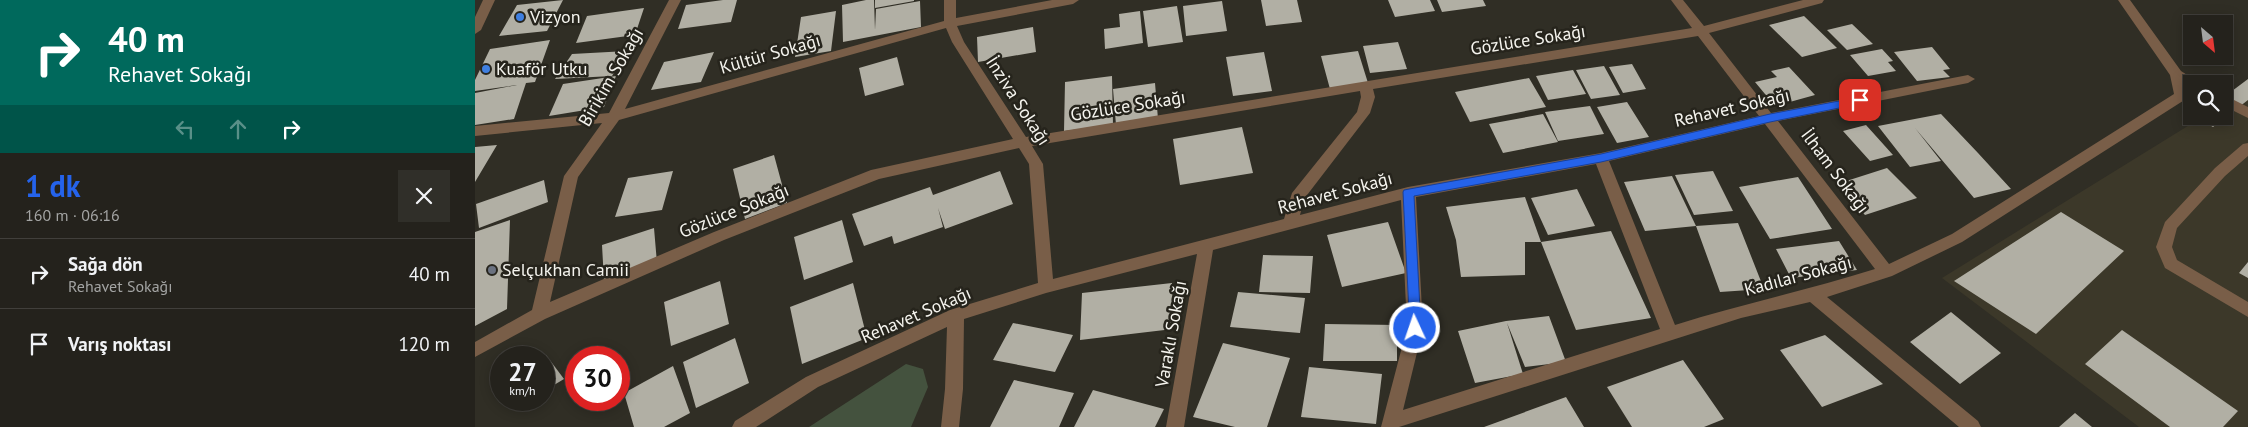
<!DOCTYPE html>
<html lang="tr">
<head>
<meta charset="utf-8">
<style>
  :root { --surface:#24221c; --page:#302f29; --text:#f1f3f6; --muted:#a3a4a3; --line:#413f3b; --accent:#2563eb }
  body { margin:0; font-family:"PT Sans",sans-serif; background:var(--page); color:var(--text); height:100vh; display:flex; flex-direction:column; font-size:19px; white-space:nowrap }
  * { box-sizing:border-box; margin:0 }
  p { font-size:16px; color:var(--muted) }
  .icon { flex:none; width:28px; height:28px; fill:none; stroke:currentColor; stroke-width:2; stroke-linecap:round; stroke-linejoin:round }
  .map { position:relative; flex:1; overflow:hidden }
  .panel { display:flex; flex-direction:column; background:var(--surface); width:475px }
  .panel>* { flex:none }
  .guide { background:#00695c; color:#fff; overflow:hidden }
  .needle { width:32px; rotate:152deg }
  .controls { position:absolute; left:1708px; top:15px; display:grid; gap:10px }
  .controls a { display:grid; place-items:center; width:50px; height:50px; border-radius:0px; background:var(--surface); box-shadow:0 2px 12px #0003,0 0 0 1px var(--line); font-size:25px }
  .speed { position:absolute; left:15px; top:346px; display:flex; gap:10px; font-size:25px; font-weight:700; text-align:center }
  .speed>* { display:grid; place-content:center; width:65px; height:65px; border-radius:50%; background:var(--surface); box-shadow:0 2px 12px #0003,0 0 0 1px var(--line); line-height:1 }
  .speed small { font-size:12px; font-weight:400 }
  .speed .limit { border:8px solid #d22; background:#fff; color:#111 }
  .pin { position:absolute; display:grid; place-items:center; width:42px; height:42px; color:#fff; margin:-21px; border-radius:10px; box-shadow:0 2px 8px #0006 }
  .me { position:absolute; width:55px; margin:-28px; rotate:357deg; stroke-linejoin:round; filter:drop-shadow(0 0 4px #0008) }
  .turn { display:flex; align-items:center; gap:18px; height:105px; padding:0 25px; font-size:22px }
  .turn .icon { width:65px; height:65px; stroke-width:2.5 }
  .turn b { display:block; font-size:35px; line-height:42px }
  .lanes { display:flex; align-items:center; height:48px; padding:0 25px; background:#0003; justify-content:center; gap:25px; direction:ltr }
  .lanes .off { opacity:.35 }
  .round { display:grid; place-items:center; flex:none; width:52px; height:52px; border-radius:0px; background:var(--page) }
  .overview { display:flex; align-items:center; justify-content:space-between; height:85px; padding:0 25px }
  h1 { font-size:30px; font-weight:700; line-height:38px; color:var(--accent) }
  ul { padding:0; list-style:none }
  li { display:flex; align-items:center; gap:15px; height:70px; padding:0 25px; border-top:1px solid var(--line) }
  li div { flex:1 }
  li b { display:block; font-size:19px }
  li em { font-style:normal }
  main { display:flex; flex:1; min-height:0 }
  .map>svg:first-child { display:block }
  .built { fill:#3c3829 }
  .green { fill:#44523e }
  .building { fill:#b1afa4 }
  .lines { fill:none; stroke-linecap:round; stroke-linejoin:round }
  .minor { fill:#795e48; fill-rule:evenodd }
  .route { fill:#2563eb; stroke:#184099 }
  .shop-dot { fill:#3f7fe0; stroke:#26241c; stroke-width:2 }
  .worship-dot { fill:#6b7280; stroke:#26241c; stroke-width:2 }
  .labels { text-anchor:middle; stroke-width:5; stroke-linejoin:round; paint-order:stroke }
  .poi-label { font-size:18px; fill:#f5f4ee; stroke:#26241c; text-anchor:start }
  .street-label { font-size:18px; fill:#f5f4ee; stroke:#26241c }
</style>
</head>
<body>
<main>
<section class="panel">
<div class="guide">
<div class="turn"><svg class="icon" aria-label="right" viewBox="0 0 24 24"><path d="M7 20v-9h11M14 6l5 5-5 5"/></svg><div><b>40 m</b>Rehavet Sokağı</div></div>
<div class="lanes"><svg class="icon off" aria-label="left" viewBox="0 0 24 24"><path d="M17 20v-9H6M10 6l-5 5 5 5"/></svg><svg class="icon off" aria-label="ahead" viewBox="0 0 24 24"><path d="M12 20V5M6 11l6-6 6 6"/></svg><svg class="icon" aria-label="right" viewBox="0 0 24 24"><path d="M7 20v-9h11M14 6l5 5-5 5"/></svg></div>
</div>
<div class="overview"><div><h1>1 dk</h1><p>160 m · 06:16</p></div><a class="round"><svg class="icon" aria-label="close" viewBox="0 0 24 24"><path d="M6 6l12 12M18 6L6 18"/></svg></a></div>
<ul>
<li><svg class="icon" aria-label="right" viewBox="0 0 24 24"><path d="M7 20v-9h11M14 6l5 5-5 5"/></svg><div><b>Sağa dön</b><p>Rehavet Sokağı</p></div><em>40 m</em></li>
<li><svg class="icon" aria-label="arrive" viewBox="0 0 24 24"><path d="M6 21V4h12l-3 4 3 4H6"/></svg><div><b>Varış noktası</b></div><em>120 m</em></li>
</ul>
</section>
<div class="map">
<svg width="1773" height="427" viewBox="0 0 1773 427">
  <rect width="100%" height="100%" fill="#302e25"/>
  <!-- built -->
  <path class="built" d="M1773,93V427H1664L1467,278L1729,116H1749V106Z"/>
  <!-- green -->
  <path class="green" d="M431,364L448,369L453,387L436,427H334Z"/>
  <!-- building -->
  <path class="building" d="M88,0L72,31L24,36L42,5Z
    M248,0H262L256,22L203,29L211,5Z
    M391,0H399L400,30L401,9L445,1L446,27L368,42L367,5Z
    M400,0H439V1L400,8Z
    M786,0H822L827,22L791,26Z
    M913,0H955L960,11L920,17Z
    M962,0H1008L1011,6L967,12Z
    M747,1L752,31L711,36L708,6Z
    M702,6L708,42L673,47L668,11Z
    M169,8L160,35L101,43L112,16Z
    M361,11L356,51L320,57L326,17Z
    M665,11L668,43L630,49L629,29L645,27L644,14Z
    M1329,16L1362,48L1327,57L1294,25Z
    M1377,24L1398,44L1372,50L1352,30Z
    M558,27L561,52L503,62L502,37Z
    M75,40L60,82L51,83L39,119L0,125V93L42,85L0,91V80L15,49Z
    M923,42L932,69L895,73L888,46Z
    M1457,47L1475,69L1468,70L1475,77L1442,81L1419,52Z
    M1407,49L1418,61L1413,62L1421,71L1393,76L1375,55Z
    M152,51L137,76L80,79L97,54Z
    M883,51L893,83L855,89L846,56Z
    M239,52L226,82L176,90L189,62Z
    M789,52L797,91L758,96L751,57Z
    M422,57L429,85L390,96L384,68Z
    M1157,64L1171,89L1148,93L1134,67Z
    M1129,66L1145,95L1116,99L1101,70Z
    M1314,67L1340,95L1300,106L1280,82L1302,77L1296,71Z
    M1098,70L1111,94L1073,100L1061,76Z
    M141,76L129,107L74,116L88,84Z
    M637,76L638,125L589,131L590,82Z
    M1054,78L1071,107L995,122L980,92Z
    M1773,79V100L1738,127L1719,116H1749V97Z
    M680,83L683,119L641,125L638,89Z
    M1152,102L1174,137L1142,143L1122,107Z
    M1115,106L1129,134L1083,141L1070,112Z
    M1068,114L1083,142L1028,153L1014,124Z
    M1466,114L1503,153L1536,189L1499,198L1440,128L1466,161L1435,167L1403,126Z
    M1391,125L1418,155L1395,161L1368,131Z
    M767,127L778,173L705,185L698,139Z
    M22,145L0,182V147Z
    M299,155L312,203L270,219L258,169Z
    M1412,168L1442,198L1390,215L1362,184Z
    M198,171L187,210L140,217L153,178Z
    M525,171L538,204L470,229L463,208L468,227L419,244L417,236L389,246L377,214L455,187L458,195Z
    M1238,171L1258,211L1219,215L1200,175Z
    M1197,176L1221,226L1170,231L1149,182Z
    M1323,177L1357,229L1295,239L1264,187Z
    M69,180L73,202L4,228L1,204Z
    M1102,189L1120,226L1073,235L1056,198Z
    M1050,197L1066,242H1050V275L986,277L981,240L971,207Z
    M1586,212L1649,251L1561,334L1479,281Z
    M35,220L32,309L0,326V232Z
    M367,220L378,262L329,280L319,237Z
    M913,222L931,273L867,287L852,235Z
    M1263,223L1289,289L1245,292L1221,226Z
    M179,228L182,263L129,281L127,245Z
    M1136,231L1176,318L1101,330L1066,242Z
    M1364,241L1382,270L1316,278L1301,249Z
    M788,255L838,256L835,293L784,292Z
    M1773,262V278L1764,273Z
    M245,281L254,324L196,346L189,302Z
    M378,283L392,338L327,364L315,307Z
    M697,283L698,329L605,340L607,293Z
    M763,292L830,298L825,333L755,327Z
    M1476,312L1526,353L1485,384L1435,342Z
    M1074,316L1091,362L1050,367L1032,323L1048,374L1000,383L983,331L1031,321Z
    M538,323L598,335L580,372L518,360Z
    M850,324L922,325V361H848Z
    M1647,330L1763,411L1748,427H1695L1610,364Z
    M1350,335L1408,384L1347,407L1305,350Z
    M260,338L274,383L221,408L208,362Z
    M748,343L815,358L792,427H760L718,417Z
    M71,355L89,379L69,391V358H66Z
    M1208,360L1249,419L1229,427H1157L1132,387Z
    M198,366L215,413L189,427H159L149,393Z
    M834,367L907,374L901,424L826,417Z
    M539,380L599,393L584,427H515Z
    M618,390L689,409L680,427H599Z
    M1091,397L1109,427H1009Z
    M1600,413L1617,427H1584Z"/>
  <g class="lines">
    <!-- minor -->
    <path class="minor" d="M8,0H20L6,30L0,34V17Z
      M194,0H206L150,109L469,21V0H481V18L577,0H604L598,4L482,26L489,42L551,137L1217,28L1196,0H1208L1229,26L1328,0H1349L1347,3L1234,33L1296,113L1493,75L1500,79L1493,83L1303,121L1414,264L1477,234L1699,94L1695,75L1643,0H1655L1706,71L1726,84H1716V88L1710,85L1713,96L1711,99L1487,242L1417,276L1352,297L1503,421L1506,427H1484L1335,302L1266,318L924,427H906L932,328L926,200L738,250L709,427H691L722,254L571,293L489,319L488,389L484,427H466L470,389L472,327L343,387L281,427H257L260,421L331,377L475,310L563,283L554,164L544,148L404,179L249,240L70,319L0,357V342L57,310L89,176L127,123L0,136V126L134,113ZM471,28L477,42L538,139L396,170L239,232L75,302L103,177L144,120ZM1223,36L1284,116L1126,153L933,187L825,215L829,199L895,113L900,97L898,89ZM885,91L886,97L882,112L817,193L809,219L578,279L568,164L557,146ZM1290,124L1400,269C1334,290 1266,304 1200,325L1134,161ZM1121,164L1185,329L928,410L948,328L941,197Z
      M1749,95L1773,107V118L1749,106Z
      M1773,143V156L1750,176L1702,228L1697,247L1702,260L1773,302V317L1690,268L1681,247L1690,222L1740,168L1768,144Z"/>
  </g>
  <!-- route -->
  <path class="route" d="M1385,97L1390,100L1389,103L1295,122L1126,162L939,196L946,328L944,332H935L928,192L929,190L1126,154L1295,114Z"/>
  <!-- markers -->
  <g class="shop-dot">
    <circle cx="45" cy="17" r="5"/>
    <circle cx="11" cy="69" r="5"/>
  </g>
  <circle class="worship-dot" cx="17" cy="270" r="5"/>
  <g class="labels">
    <!-- poi labels -->
    <g class="poi-label">
      <text x="55" y="23">Vizyon</text>
      <text x="21" y="75">Kuaför Utku</text>
      <text x="27" y="276">Selçukhan Camii</text>
    </g>
    <!-- street labels -->
    <g class="street-label">
      <text transform="translate(1053 40) rotate(-9)" y="6">Gözlüce Sokağı</text>
      <text transform="translate(295 54) rotate(-16)" y="6">Kültür Sokağı</text>
      <text transform="translate(136 77) rotate(-60)" y="6">Birikim Sokağı</text>
      <text transform="translate(543 101) rotate(57)" y="6">İnziva Sokağı</text>
      <text transform="translate(653 106) rotate(-9)" y="6">Gözlüce Sokağı</text>
      <text transform="translate(1257 108) rotate(-13)" y="6">Rehavet Sokağı</text>
      <text transform="translate(1360 171) rotate(53)" y="6">İlham Sokağı</text>
      <text transform="translate(860 193) rotate(-15)" y="6">Rehavet Sokağı</text>
      <text transform="translate(259 211) rotate(-22)" y="6">Gözlüce Sokağı</text>
      <text transform="translate(1323 276) rotate(-15)" y="6">Kadılar Sokağı</text>
      <text transform="translate(441 315) rotate(-23)" y="6">Rehavet Sokağı</text>
      <text transform="translate(696 334) rotate(-80)" y="6">Varaklı Sokağı</text>
    </g>
  </g>
</svg>
<div class="controls">
<a><svg class="needle" viewBox="-14 -14 28 28"><path d="M0-13l5 13h-10z" fill="#e53935"/><path d="M0 13l5-13h-10z" fill="#a3a4a3"/></svg></a>
<a><svg class="icon" aria-label="search" viewBox="0 0 24 24"><circle cx="10" cy="10" r="6"/><path d="M15 15l6 6"/></svg></a>
</div>
<div class="speed"><div>27<small>km/h</small></div><div class="limit">30</div></div>
<div class="pin" style="left:1385px;top:100px;background:#d93025"><svg class="icon" aria-label="arrive" viewBox="0 0 24 24"><path d="M6 21V4h12l-3 4 3 4H6"/></svg></div>
<svg class="me" style="left:940px;top:328px" viewBox="-20 -20 40 40"><circle r="17" fill="#2563eb" stroke="#fff" stroke-width="3"/><path d="M0-11L8 9 0 5-8 9z" fill="#fff"/></svg>
</div>
</main>
</body>
</html>
